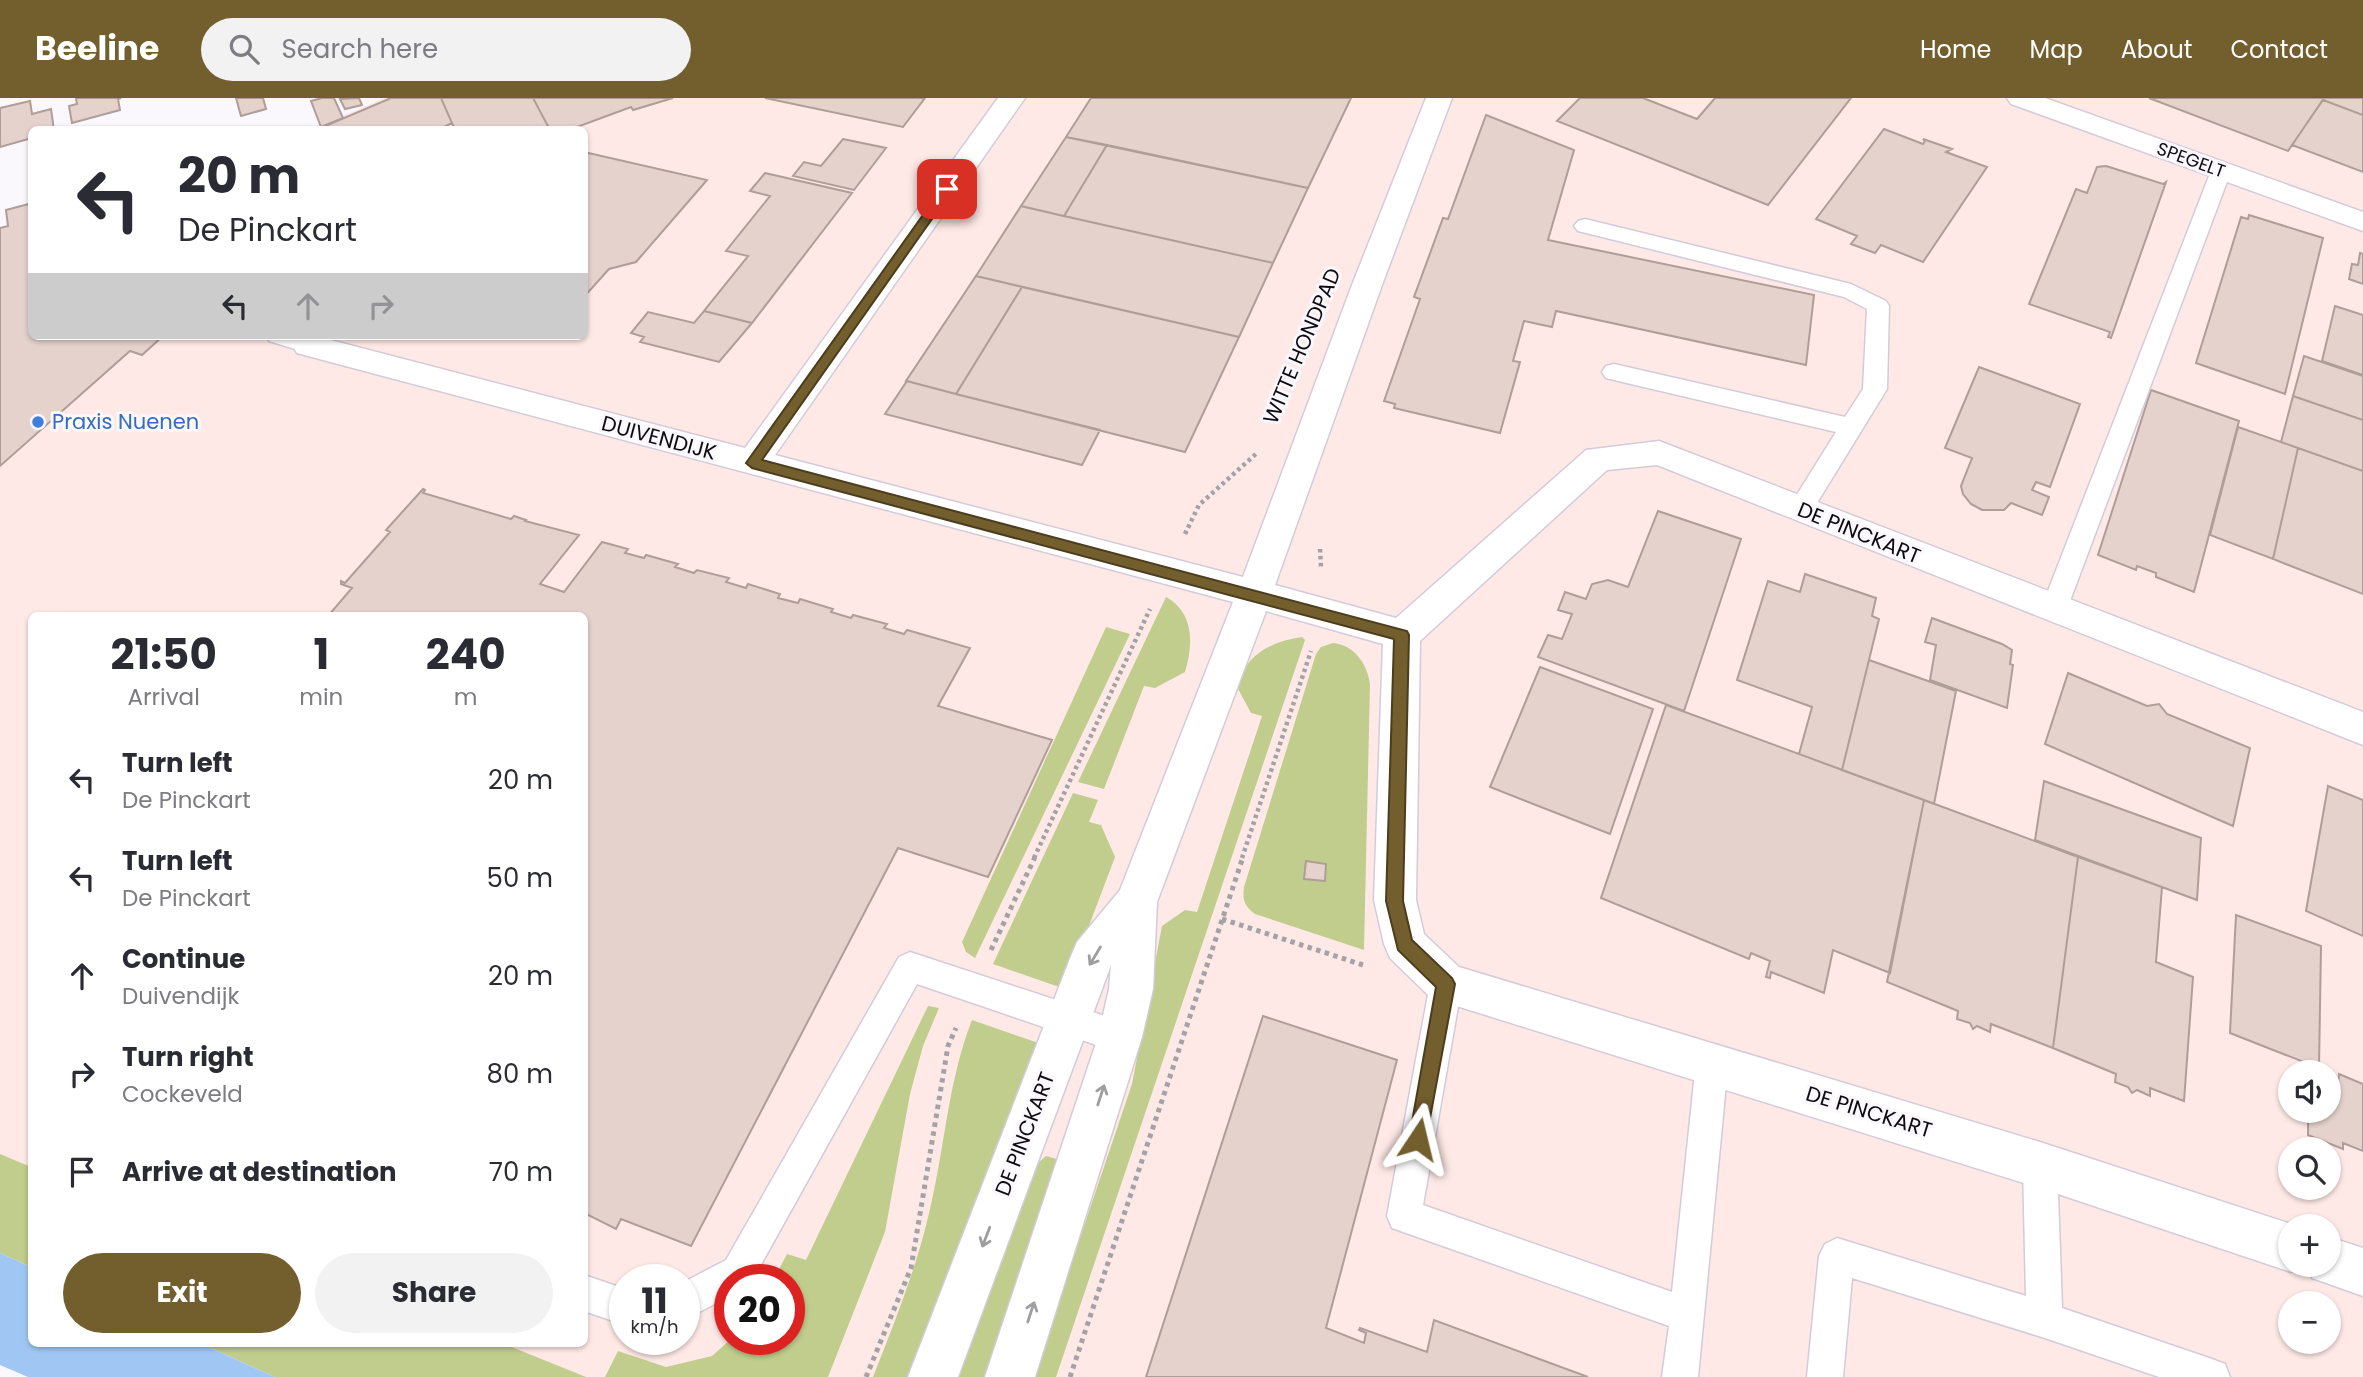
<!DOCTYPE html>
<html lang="en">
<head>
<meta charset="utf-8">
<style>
  :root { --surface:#fff; --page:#f2f2f3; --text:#2b2b33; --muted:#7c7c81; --accent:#735e2d }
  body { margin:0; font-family:Poppins,sans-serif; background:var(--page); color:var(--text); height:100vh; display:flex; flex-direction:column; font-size:26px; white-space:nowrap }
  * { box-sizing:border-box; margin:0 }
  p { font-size:23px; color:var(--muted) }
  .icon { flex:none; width:38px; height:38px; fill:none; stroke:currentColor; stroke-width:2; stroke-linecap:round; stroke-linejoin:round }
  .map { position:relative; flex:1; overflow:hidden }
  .panel { position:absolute; left:28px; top:514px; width:560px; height:735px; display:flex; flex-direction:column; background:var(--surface); border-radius:10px; box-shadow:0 2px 5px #0004 }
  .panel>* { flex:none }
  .top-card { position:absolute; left:28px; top:28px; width:560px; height:214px; border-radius:10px; box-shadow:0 2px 5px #0004; background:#fff; color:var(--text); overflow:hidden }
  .controls { position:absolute; left:2278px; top:962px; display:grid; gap:14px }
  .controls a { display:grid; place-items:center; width:63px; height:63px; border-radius:50%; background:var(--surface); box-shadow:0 2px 5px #0004; font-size:35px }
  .speed { position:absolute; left:609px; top:1166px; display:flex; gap:14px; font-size:35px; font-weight:700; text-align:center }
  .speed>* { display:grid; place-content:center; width:91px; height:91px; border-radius:50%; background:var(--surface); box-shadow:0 2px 5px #0004; line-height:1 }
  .speed small { font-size:18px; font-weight:400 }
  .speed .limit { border:10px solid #d22; background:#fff; color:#111 }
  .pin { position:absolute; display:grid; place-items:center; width:60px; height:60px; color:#fff; margin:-30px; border-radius:14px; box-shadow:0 4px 10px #0006 }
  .me { position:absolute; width:77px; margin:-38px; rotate:10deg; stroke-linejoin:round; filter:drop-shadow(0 0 5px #0008) }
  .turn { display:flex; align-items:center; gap:24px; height:147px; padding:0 35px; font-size:32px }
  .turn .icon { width:91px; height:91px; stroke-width:2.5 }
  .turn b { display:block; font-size:49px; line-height:60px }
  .lanes { display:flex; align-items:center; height:66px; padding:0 35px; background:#0003; justify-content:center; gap:35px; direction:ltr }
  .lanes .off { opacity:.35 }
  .eta { display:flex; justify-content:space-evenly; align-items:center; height:119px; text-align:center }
  .eta b { font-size:42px; font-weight:700; line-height:49px }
  .button { display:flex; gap:14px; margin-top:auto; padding:14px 35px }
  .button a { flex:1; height:80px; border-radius:42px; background:var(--accent); color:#fff; font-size:28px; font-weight:700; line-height:80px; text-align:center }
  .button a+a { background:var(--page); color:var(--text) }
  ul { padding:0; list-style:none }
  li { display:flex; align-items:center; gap:21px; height:98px; padding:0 35px }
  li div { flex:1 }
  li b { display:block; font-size:26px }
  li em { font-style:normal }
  header { display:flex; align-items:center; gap:42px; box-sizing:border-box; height:98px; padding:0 35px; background:var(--accent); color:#fff }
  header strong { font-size:33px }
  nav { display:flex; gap:38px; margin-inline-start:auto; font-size:24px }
  .search { width:490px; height:63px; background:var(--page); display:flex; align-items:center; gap:18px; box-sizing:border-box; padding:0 24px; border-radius:38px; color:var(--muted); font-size:26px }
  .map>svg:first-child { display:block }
  .industrial { fill:#fee9e6; fill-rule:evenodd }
  .green { fill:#c1cd8d }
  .water { fill:#a0c7f4 }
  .building { fill:#e5d2cd; stroke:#af9d99; stroke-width:2 }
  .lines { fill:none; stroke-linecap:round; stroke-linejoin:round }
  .service-casing { stroke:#d3cbda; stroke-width:3 }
  .minor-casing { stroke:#d3cbda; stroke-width:3 }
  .path-far1 { stroke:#a4a1a7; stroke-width:4.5; stroke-dasharray:3.5 3.5; stroke-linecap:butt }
  .path { stroke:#a4a1a7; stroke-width:5; stroke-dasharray:4.5 4.5; stroke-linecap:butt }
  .service { fill:#fff; fill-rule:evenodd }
  .minor { fill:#fff; fill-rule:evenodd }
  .oneway { stroke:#9e9d9f }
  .route { fill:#735e2d; stroke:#4b3d1d; stroke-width:2 }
  .shop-dot { fill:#3f7fe0; stroke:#faf7fd; stroke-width:2.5 }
  .labels { text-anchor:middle; stroke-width:6; stroke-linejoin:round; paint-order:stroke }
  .far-street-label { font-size:18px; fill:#0d0b10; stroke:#faf7fd }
  .street-label { font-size:21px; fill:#0d0b10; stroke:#faf7fd }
  .shop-label { font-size:21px; fill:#366cbe; stroke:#faf7fd; text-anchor:start }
</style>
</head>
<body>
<header>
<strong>Beeline</strong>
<div class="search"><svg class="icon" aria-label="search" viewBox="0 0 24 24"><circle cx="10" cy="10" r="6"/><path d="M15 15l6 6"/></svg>Search here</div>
<nav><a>Home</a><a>Map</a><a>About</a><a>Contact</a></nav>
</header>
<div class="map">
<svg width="2363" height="1279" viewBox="0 0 2363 1279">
  <rect width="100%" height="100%" fill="#faf7fd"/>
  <!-- industrial -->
  <path class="industrial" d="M385,0H2363V1279H513L405,1246H584V518H32L31,1131L0,1122V162L32,238H584V32L310,31ZM2291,975H2329V1013H2291ZM2291,1052H2329V1090H2291ZM2291,1129H2329V1167H2291ZM625,1181H684V1241H625ZM730,1181H789V1241H730ZM2291,1206H2329V1244H2291Z"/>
  <!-- green -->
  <path class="green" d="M1166,499C1195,515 1193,548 1185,574L1155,590L1144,588L1104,691L1078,684Z
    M1106,529L1130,536L975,860L966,854L962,844Z
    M1302,539L1305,542L1056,1279H1033L1132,986L1162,828L1185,812L1197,814L1262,618L1251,615L1237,589C1246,556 1270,544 1302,539Z
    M1333,545C1354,547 1367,565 1370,586L1364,852L1255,816C1245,808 1242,803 1244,789L1316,556L1321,549Z
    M1073,695L1098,702L1089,724L1101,727L1115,759L1065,891L993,866Z
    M928,908L939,910L923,948L910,996L885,1134L828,1279H605L618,1253L666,1269L712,1258L731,1241H789V1181H774L787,1156L806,1162Z
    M972,922L1044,947L914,1279H873C895,1223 917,1169 930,1111C945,1048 948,983 972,922Z
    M0,1056L31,1069V1169L0,1155Z
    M1046,1058L1057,1061L1060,1065L987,1279H958L1038,1065Z
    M202,1246H504L586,1279H275Z"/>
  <!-- water -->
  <path class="water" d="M0,1155L31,1169L32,1246H202L275,1279H28L0,1267Z"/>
  <!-- building -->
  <path class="building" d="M76,0H121L118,1L120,12L72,25L69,8L77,6Z
    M236,0H263L266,11L241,18Z
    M322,0H334L343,20L321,29L311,3Z
    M359,0L362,7L345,11L340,1Z
    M391,0H441L452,25L438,32H316Z
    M441,0H533L550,32H455Z
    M533,0H673L633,12L631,9L569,32H550Z
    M765,0H925L903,29Z
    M1091,0H1351L1308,90L1066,39Z
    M1580,0H1643L1697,21L1715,0H1851L1768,107L1557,23Z
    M2149,0H2324L2288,53Z
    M2324,0H2363V17L2323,2Z
    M2323,2L2363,17V74L2292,47Z
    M30,3L32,16L51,11L54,32H32V40L0,49V10Z
    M1486,17L1574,52L1548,142L1814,197L1806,267L1556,213L1552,229L1524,223L1513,263L1520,264L1500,335L1394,310L1395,306L1384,303L1420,201L1414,199L1443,120L1448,121Z
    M1884,31L1923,46L1925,43L1923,41L1952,51L1946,54L1987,69L1923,164L1881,147L1875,155L1851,146L1857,138L1816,121Z
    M1066,39L1107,47L1064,118L1021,108Z
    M843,41L886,50L854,92L793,78L804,64L821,68Z
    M1107,47L1308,90L1273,165L1064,118Z
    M584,54L707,82L636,164L609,171L584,199Z
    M2106,68L2163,86L2166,84L2111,240L2108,239L2110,234L2029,206L2076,91L2087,95L2097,69Z
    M765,75L852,95L752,225L704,213L748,158L726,153L770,98L750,93Z
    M32,105V238H163L142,257L130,253L0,368V130L8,128L6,112Z
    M1021,108L1064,118L1273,165L1239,239L976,178Z
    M2249,117L2323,140L2285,296L2196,265L2241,119L2248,121Z
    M2360,155L2363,156V186L2349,181L2352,166L2358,167Z
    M976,178L1022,189L956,296L906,283Z
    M1022,189L1239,239L1185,354L956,296Z
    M2335,208L2363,217V277L2322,263Z
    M704,213L752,225L719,264L640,244L644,239L631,235L648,214L694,225Z
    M2304,258L2363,278V322L2293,298Z
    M1979,269L2080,306L2050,389L2036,384L2032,392L2049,399L2042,417L2011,405L2004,412H1982L1971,406L1963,396L1961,388L1972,360L1945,350Z
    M907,283L956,296L1100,332L1082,367L885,316Z
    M2151,292L2239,323L2194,494L2156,479V475L2137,468L2136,472L2098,457Z
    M2293,298L2363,322V373L2281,344Z
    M2238,329L2298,350L2273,461L2210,437Z
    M2298,350L2363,373V496L2273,461Z
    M423,391L425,392L423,395L511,421L514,418L526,422L525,423L579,437L540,486L564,494L602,444L628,451L625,455L644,460L646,457L678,466L675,469L694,475L697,472L729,480L726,484L746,490L748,486L780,496L778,500L798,505L800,501L833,511L831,514L851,520L853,517L887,526L884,530L904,536L907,532L970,550L938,608L1052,642L988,779L898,750L691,1148L621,1121L616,1131L584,1115V518H328L352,490L341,486V483L345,485L390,434L386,432Z
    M1658,413L1741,441L1684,613L1538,559L1548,537L1562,541L1572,516L1558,512L1565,494L1586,501L1592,486L1608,482L1628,489Z
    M1805,476L1876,500L1872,518L1879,521L1842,672L1799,656L1812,609L1737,582L1768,483L1800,494Z
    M1932,520L2002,546L2012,552L2010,566L2013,567L2007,610L1930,582L1936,547L1925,544Z
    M1869,562L1956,593L1934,706L1842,672Z
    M1540,569L1653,611L1610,736L1490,689Z
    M2068,575L2147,608L2159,606L2167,616L2250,650L2233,728L2045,646Z
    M1666,607L1924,702L1890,875L1833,852L1824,895L1771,874L1770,880L1766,879L1770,863L1758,858L1751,855L1749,861L1601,800Z
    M2044,683L2201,740L2197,802L2035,742Z
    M2328,688L2363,702V838L2306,813Z
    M1924,702L2078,759L2053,950L1991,926L1990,934L1977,928L1973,931L1970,925L1957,921L1958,913L1887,884Z
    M2078,759L2162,789L2156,864L2193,879L2184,1003L2150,990V998L2137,992L2132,995L2128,989L2115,984L2116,976L2053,950Z
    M1306,763L1326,766L1325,783L1304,781Z
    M2236,817L2321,848L2319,970L2230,935Z
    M1263,918L1397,962L1326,1230L1364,1245L1366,1235L1359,1232L1360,1230L1427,1254L1434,1222L1588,1279H1146Z
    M2339,976L2363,986V1053L2343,1045V1051L2308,1037V1013H2329V983L2338,986Z"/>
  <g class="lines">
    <!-- service casing -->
    <g class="service-casing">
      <path id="service" d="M2221,67L2228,69L2231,73L2067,511L2063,518L2054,521L2045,518L2041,511L2211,73L2214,69Z
        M1585,121L1851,186L1886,203L1889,208L1887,291L1809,418L1800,420L1791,418L1788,411L1836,334L1614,282L1606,280L1602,274L1606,268L1614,266L1845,319L1863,291L1867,211L1844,199L1578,133L1574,128L1578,123Z
        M266,238H304L316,241L319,247L316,253L308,255L269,243Z
        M910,854L1120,923L1131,928L1136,939L1131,950L1120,955L917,886L753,1181H730V1198L684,1222V1184L726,1162L899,859Z
        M1446,871L1457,875L1462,886L1423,1107L1672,1194L1696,965L1701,954L1712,949L1723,954L1728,965L1698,1279H1662L1669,1228L1392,1130L1387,1118L1430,886L1435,875Z
        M2040,1050L2052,1055L2057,1067L2062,1210L2212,1261L2225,1266L2230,1279H2159L2045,1240L1852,1180L1843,1279H1807L1819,1158L1825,1146L1837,1140L2026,1198L2023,1067L2028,1055Z
        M584,1177L625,1191V1227L584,1213Z"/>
    </g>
    <!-- minor casing -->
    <g class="minor-casing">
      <path id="minor" d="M998,0H1025L775,357L1243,479L1352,187L1426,0H1452L1382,187L1275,487L1396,520L1586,352L1659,343L2363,614V647L1657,367L1607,372L1420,543L1416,802L1424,836L1459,869L2040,1044L2291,1126L2298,1129H2291V1167H2329V1139L2363,1150V1198L2312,1180L2307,1167L2291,1174L2040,1090L1431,900L1390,860L1384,846L1374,802L1383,546L1266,513L1157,804L1153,891L1142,939L1035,1279H985L1098,939L1109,891L1111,867L958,1279H908L1071,858L1077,844L1120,792L1233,504L308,258L297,255L292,247L297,239L315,238L745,350Z
        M2007,0H2045L2363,114V133L2011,6Z"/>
    </g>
    <!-- path-far1 -->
    <path class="path-far1" d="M1185,436L1199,407L1257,355
      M1320,451L1321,470
      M1034,760L1150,511
      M1242,760L1311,553"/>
    <!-- path -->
    <path class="path" d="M1222,821L1363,867
      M991,852L1035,759
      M866,1279L911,1170L948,948L956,930
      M1070,1279L1243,759"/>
    <!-- service -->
    <use href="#service" class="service"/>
    <!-- minor -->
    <use href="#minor" class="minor"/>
  </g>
  <!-- one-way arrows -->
  <defs><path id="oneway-shaft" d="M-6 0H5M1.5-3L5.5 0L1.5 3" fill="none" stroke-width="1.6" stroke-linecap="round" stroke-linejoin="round" transform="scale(1.75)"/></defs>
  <g class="oneway">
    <use href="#oneway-shaft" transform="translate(1095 858) rotate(121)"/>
    <use href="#oneway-shaft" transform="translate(1101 997) rotate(-72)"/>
    <use href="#oneway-shaft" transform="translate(986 1139) rotate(111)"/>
    <use href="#oneway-shaft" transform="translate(1031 1214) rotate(-72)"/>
  </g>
  <!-- route -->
  <path class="route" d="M947,88L953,91L951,94L762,362L1407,533L1409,537L1403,803L1412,842L1452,880L1455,886L1425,1047L1418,1050L1411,1047L1409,1041L1436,889L1398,852L1386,803L1394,541L752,370L746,365L943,89Z"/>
  <!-- markers -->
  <circle class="shop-dot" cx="38" cy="324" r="7"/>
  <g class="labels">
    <!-- far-street labels -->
    <g class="far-street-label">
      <text transform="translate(2191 62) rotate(20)" y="6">SPEGELT</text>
    </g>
    <!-- street labels -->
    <g class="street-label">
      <text transform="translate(1302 248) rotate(-67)" y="7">WITTE HONDPAD</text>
      <text transform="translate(659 340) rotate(15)" y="7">DUIVENDIJK</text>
      <text transform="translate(1859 435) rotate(22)" y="7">DE PINCKART</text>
      <text transform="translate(1869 1014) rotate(17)" y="7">DE PINCKART</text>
      <text transform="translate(1025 1036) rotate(-69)" y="7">DE PINCKART</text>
    </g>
    <!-- shop labels -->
    <g class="shop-label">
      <text x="52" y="331">Praxis Nuenen</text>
    </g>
  </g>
</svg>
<div class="controls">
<a><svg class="icon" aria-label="sound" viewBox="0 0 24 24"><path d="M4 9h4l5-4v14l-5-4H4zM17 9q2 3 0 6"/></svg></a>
<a><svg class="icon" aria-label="search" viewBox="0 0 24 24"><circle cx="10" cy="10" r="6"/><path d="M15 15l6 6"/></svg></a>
<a>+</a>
<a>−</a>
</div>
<div class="speed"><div>11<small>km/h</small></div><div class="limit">20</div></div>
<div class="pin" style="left:947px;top:91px;background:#d93025"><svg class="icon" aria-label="arrive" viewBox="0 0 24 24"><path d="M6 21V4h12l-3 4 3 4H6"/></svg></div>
<svg class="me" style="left:1418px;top:1041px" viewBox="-20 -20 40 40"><path d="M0-17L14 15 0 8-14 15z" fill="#735e2d" stroke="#fff" stroke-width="4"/></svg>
<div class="top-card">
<div class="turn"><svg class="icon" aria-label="left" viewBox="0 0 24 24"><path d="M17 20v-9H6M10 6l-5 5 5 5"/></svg><div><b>20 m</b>De Pinckart</div></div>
<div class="lanes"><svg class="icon" aria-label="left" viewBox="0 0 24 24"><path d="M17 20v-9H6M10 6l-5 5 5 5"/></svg><svg class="icon off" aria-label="ahead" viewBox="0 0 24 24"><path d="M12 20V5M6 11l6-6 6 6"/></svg><svg class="icon off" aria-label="right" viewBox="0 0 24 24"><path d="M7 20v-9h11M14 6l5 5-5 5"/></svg></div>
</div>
<section class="panel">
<div class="eta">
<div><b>21:50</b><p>Arrival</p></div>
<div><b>1</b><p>min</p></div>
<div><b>240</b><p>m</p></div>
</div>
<ul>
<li><svg class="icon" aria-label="left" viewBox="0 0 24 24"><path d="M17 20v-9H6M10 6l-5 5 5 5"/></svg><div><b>Turn left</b><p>De Pinckart</p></div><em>20 m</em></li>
<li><svg class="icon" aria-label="left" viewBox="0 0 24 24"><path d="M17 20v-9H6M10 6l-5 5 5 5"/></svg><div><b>Turn left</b><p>De Pinckart</p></div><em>50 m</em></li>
<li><svg class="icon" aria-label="ahead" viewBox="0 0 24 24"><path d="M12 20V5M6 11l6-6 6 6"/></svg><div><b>Continue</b><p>Duivendijk</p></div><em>20 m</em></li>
<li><svg class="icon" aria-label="right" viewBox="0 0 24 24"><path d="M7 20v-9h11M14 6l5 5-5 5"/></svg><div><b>Turn right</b><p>Cockeveld</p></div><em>80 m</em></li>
<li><svg class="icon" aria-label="arrive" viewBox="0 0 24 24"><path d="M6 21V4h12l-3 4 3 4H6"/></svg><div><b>Arrive at destination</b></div><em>70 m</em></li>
</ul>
<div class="button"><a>Exit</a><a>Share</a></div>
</section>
</div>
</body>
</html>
